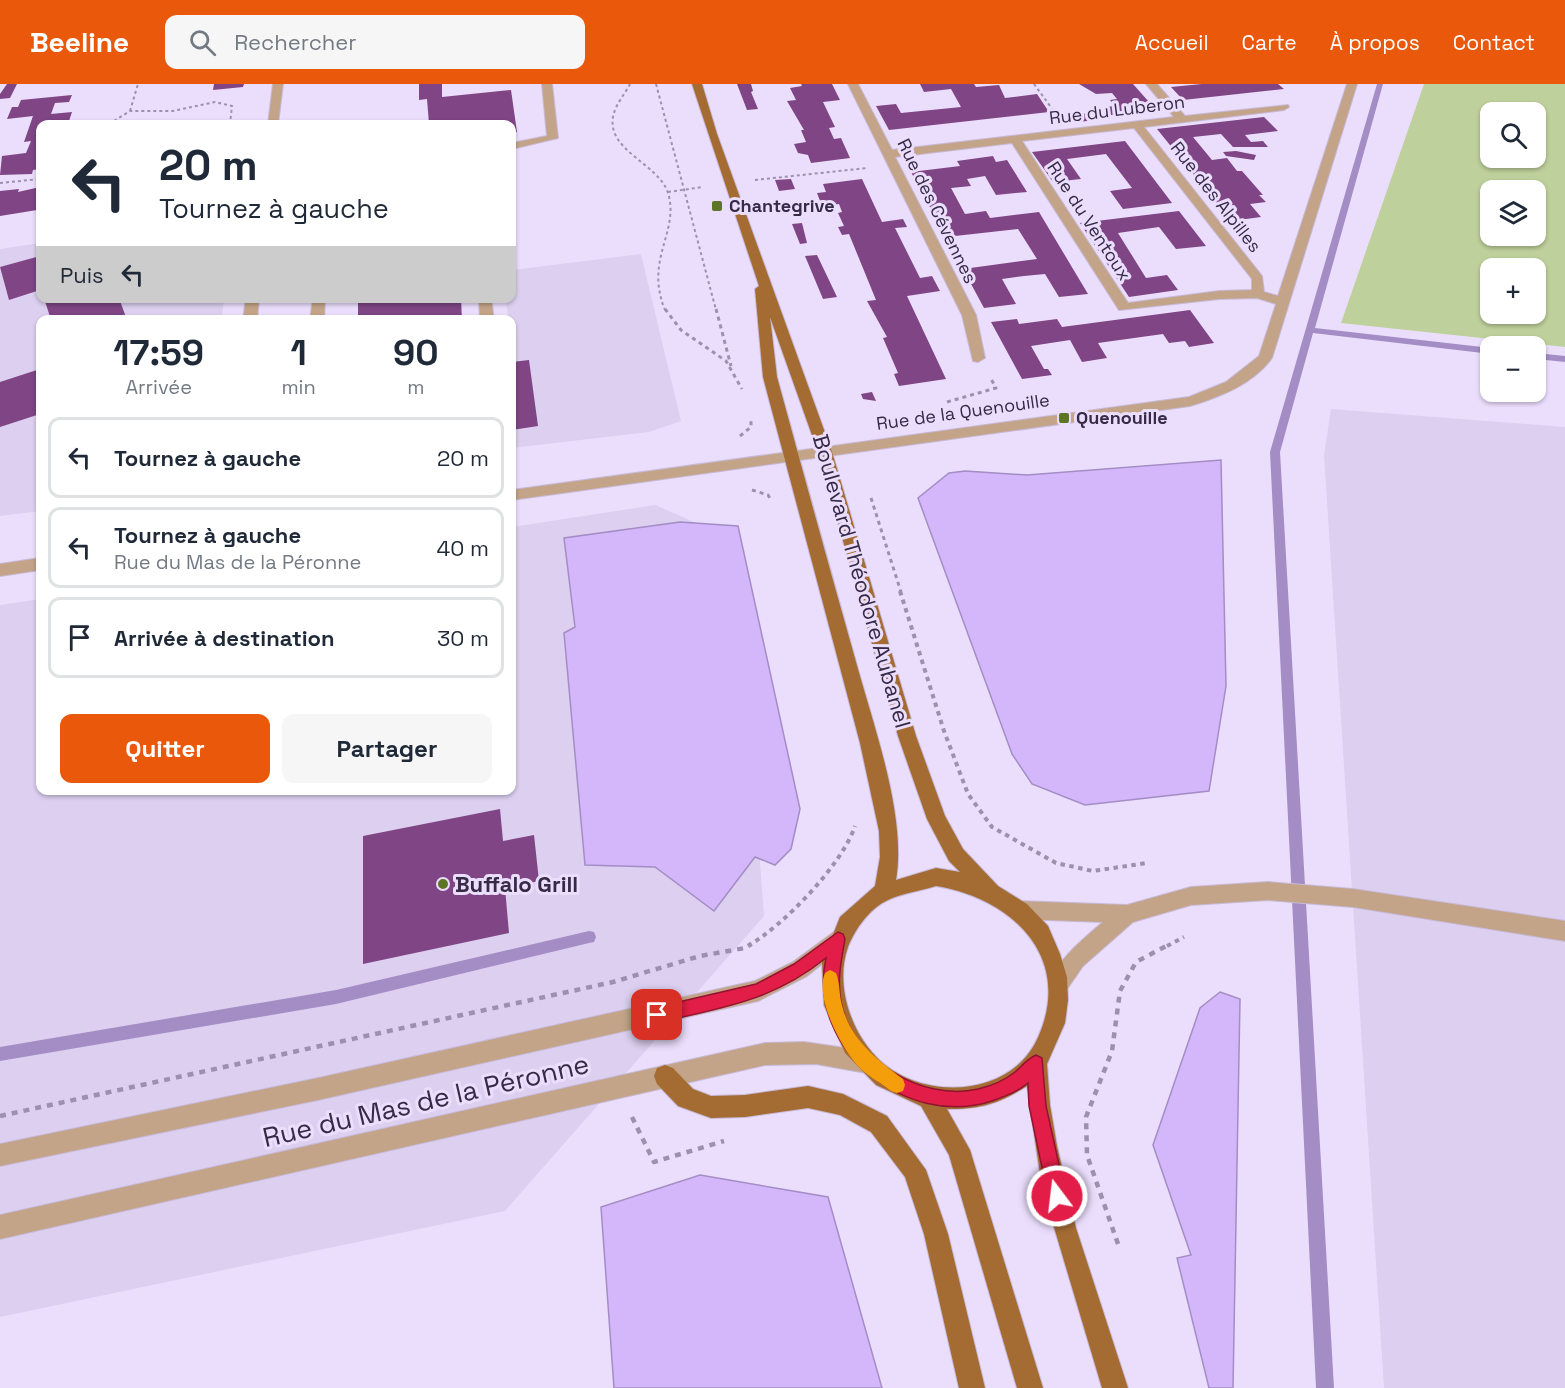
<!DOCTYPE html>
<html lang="fr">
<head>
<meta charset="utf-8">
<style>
  :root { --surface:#fff; --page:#f6f6f7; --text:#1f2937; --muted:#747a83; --line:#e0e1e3; --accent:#ea580c }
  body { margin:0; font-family:"Space Grotesk",sans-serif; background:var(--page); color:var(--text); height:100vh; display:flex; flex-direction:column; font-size:22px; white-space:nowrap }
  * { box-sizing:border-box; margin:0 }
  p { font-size:20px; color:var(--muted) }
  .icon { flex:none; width:33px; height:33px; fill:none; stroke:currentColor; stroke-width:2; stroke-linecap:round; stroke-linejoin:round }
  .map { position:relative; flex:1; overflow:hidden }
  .sheet { position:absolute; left:36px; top:231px; width:480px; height:480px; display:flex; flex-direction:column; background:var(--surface); border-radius:12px; box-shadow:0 2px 4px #0004 }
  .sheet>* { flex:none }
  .top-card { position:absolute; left:36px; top:36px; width:480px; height:183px; border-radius:12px; box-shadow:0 2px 4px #0004; background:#fff; color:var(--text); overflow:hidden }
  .tools { position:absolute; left:1480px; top:18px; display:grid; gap:12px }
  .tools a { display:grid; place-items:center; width:66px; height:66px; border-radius:12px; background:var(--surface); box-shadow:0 2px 4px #0004; font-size:30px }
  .pin { position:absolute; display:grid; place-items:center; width:51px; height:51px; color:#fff; margin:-26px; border-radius:12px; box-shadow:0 3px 9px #0006 }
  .me { position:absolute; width:66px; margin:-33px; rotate:345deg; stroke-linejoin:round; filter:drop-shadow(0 0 4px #0008) }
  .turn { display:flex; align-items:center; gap:21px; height:126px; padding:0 24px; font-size:27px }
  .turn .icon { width:78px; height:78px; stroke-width:2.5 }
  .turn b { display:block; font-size:42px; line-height:51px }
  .then { display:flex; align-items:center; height:57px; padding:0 24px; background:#0003; gap:12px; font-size:22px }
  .eta { display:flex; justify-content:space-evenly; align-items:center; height:102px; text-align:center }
  .eta b { font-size:36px; font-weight:800; line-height:42px }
  .cta { display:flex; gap:12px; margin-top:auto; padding:12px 24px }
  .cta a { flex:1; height:69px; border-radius:12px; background:var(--accent); color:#fff; font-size:24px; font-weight:800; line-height:69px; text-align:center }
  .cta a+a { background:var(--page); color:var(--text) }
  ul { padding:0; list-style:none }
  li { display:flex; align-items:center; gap:18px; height:81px; margin:0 12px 9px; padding:0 12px; border:3px solid var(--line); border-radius:12px }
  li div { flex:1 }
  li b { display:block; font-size:22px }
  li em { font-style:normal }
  header { display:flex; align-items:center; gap:36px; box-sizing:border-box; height:84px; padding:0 30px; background:var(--accent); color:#fff }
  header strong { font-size:28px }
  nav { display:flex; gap:33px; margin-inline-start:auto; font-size:21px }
  .search { width:420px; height:54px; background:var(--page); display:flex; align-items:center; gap:15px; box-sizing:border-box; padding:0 21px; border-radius:12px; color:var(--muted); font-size:22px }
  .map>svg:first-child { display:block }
  .built { fill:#dccff0 }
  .green { fill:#bed09b; fill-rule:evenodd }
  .water { fill:#d3b7fa; stroke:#a48dc4; stroke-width:1.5 }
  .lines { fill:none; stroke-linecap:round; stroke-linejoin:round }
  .stream { fill:#a48dc4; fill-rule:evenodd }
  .building { fill:#7f4585 }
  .minor-casing { stroke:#c7bad9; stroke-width:2 }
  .major-casing { stroke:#c7bad9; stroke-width:2 }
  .path-far3 { stroke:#9d90ae; stroke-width:2; stroke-dasharray:3 3; stroke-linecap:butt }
  .path-far2 { stroke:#9d90ae; stroke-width:3; stroke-dasharray:4 4; stroke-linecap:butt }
  .path-far1 { stroke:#9d90ae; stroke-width:4; stroke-dasharray:4.5 4.5; stroke-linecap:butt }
  .path { stroke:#9d90ae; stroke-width:4.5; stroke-dasharray:6 6; stroke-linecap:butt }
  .minor { fill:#c4a488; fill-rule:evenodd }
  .major { fill:#a46c33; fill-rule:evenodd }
  .route { fill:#e11d48; stroke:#92132f; stroke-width:1.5 }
  .slow { fill:#f59e0b }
  .poi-dot { fill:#5f7526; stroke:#ebdefd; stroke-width:2 }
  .labels { text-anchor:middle; stroke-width:6; stroke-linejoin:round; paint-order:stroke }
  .far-street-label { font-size:18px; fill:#372a47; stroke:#ebdefd }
  .far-poi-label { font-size:18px; font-weight:bold; fill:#372a47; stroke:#ebdefd; text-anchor:start }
  .street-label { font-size:22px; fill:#372a47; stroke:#ebdefd }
  .poi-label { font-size:22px; font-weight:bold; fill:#372a47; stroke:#ebdefd; text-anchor:start }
  .near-street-label { font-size:27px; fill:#372a47; stroke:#ebdefd }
</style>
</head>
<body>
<header>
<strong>Beeline</strong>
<div class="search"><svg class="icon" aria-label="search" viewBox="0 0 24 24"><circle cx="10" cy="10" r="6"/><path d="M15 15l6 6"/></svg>Rechercher</div>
<nav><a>Accueil</a><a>Carte</a><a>À propos</a><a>Contact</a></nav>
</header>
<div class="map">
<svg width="1565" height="1304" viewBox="0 0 1565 1304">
  <rect width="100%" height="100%" fill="#ebdefd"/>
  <!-- built -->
  <path class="built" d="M40,159V214L224,215L222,232L210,235L40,236V427L0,432V165Z
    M641,170L681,337L649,348L512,364V236L508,235L506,215L512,214V186Z
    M1331,325L1565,343V1304H1384L1324,371Z
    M655,421L736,456L764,832L505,1127L0,1233V521L40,515V706H512V443Z"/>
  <!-- green -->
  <path class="green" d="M1424,0H1565V263L1341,239ZM1491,28H1536V74H1491ZM1491,106H1536V152H1491ZM1491,184H1536V230H1491Z"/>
  <!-- water -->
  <path class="water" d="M1221,376L1226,602L1209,707L1085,721L1032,700L1012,670L918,414L949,389L965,387L1027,391Z
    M680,438L738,442L800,725L791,765L775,781L755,773L714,827L655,783L585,781L564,549L575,543L564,454Z
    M1220,908L1240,915L1233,1304H1209L1177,1174L1191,1171L1153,1061L1200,924Z
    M700,1091L828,1113L882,1304H614L601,1123Z"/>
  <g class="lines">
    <!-- stream -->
    <path class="stream" d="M1377,0H1383L1315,244L1491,264V270L1313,249L1280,368L1334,1304H1316L1270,368Z
      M1536,269L1565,272V278L1536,275Z
      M589,847L594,848L596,853L594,858L589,859L336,920L0,977V963L336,906Z"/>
  </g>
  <!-- building -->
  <path class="building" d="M7,0H17L10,14L0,15V10Z
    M214,0H244L243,3L213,6Z
    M419,0H442V13L511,6L517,48L512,49V40H429L427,15L419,16Z
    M737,0H751L753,7L751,8L758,25L747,26Z
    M801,0H832L840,16L823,18L835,43L829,44L834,55L841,54L850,74L811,79L808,71L798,69L794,60L806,58L801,46H804L787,17L796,16L790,4L802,2Z
    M920,0H974L976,3L999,1L1005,14L1037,10L1049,28L889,46L876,22L896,20L901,29L961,23L951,5L924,8Z
    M1079,0H1133L1149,18L1135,20L1142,28L1111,31L1105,23L1115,22L1110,16L1117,15L1112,9L1096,10Z
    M1202,0H1278L1284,5L1183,16L1171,3Z
    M72,11L69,18L55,19L51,30L72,28L68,40H40V85L33,86L32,90L0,91L2,72L26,69L31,57L24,58L33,32L7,35L12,23H18L21,16Z
    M1090,29L1096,36L1069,39L1063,32Z
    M1264,33L1278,47L1245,51L1251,58L1263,57L1268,63H1233L1221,50L1193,53L1212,76L1227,74L1237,87H1242L1263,111H1259L1266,118L1250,120L1261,133L1231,137L1157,45Z
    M1125,57L1172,119L1123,125L1110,107L1132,104L1106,70L1067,75L1081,95L1053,98L1032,68Z
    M1236,67L1256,71L1254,76L1226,72L1223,68Z
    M993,72L996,78L1007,76L1027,108L996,111L985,92L967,95L971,102L951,104L965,130L986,127L990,134L1039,128L1088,210L1059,213L1045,190L1024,192L1002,195L1016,220L984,224L963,185L1037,175L1018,145L946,153L911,88L960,82L957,77Z
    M791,95L795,105L779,107L775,96Z
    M862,95L882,138L903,135L907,143L895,144L920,194L932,192L940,207L907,212L946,295L899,302L894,290L898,289L883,254L887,253L867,217L876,216L849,150L842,151L838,143L844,142L838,129L842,128L839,120L822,122L817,109L826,108L823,100Z
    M40,103V119L37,126L0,132V107L19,105L18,108Z
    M1179,127L1206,162L1176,165L1159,143L1118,149L1146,194L1167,191L1178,206L1129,213L1080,139Z
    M802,139L807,159L800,160L792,140Z
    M817,171L828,194L837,213L823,215L805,172Z
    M40,172V206L9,216L0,183Z
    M44,214H119L127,236H51Z
    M358,214H461L462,236H358Z
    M1190,226L1214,259L1189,263L1185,257L1169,259L1163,250L1098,259L1107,274L1082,278L1070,256L1031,262L1044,285H1048L1052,291L1022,295L991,238L1017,235L1019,240L1057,235L1062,243Z
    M529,276L538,342L512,346V278Z
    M40,285V330L0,343V298Z
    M872,308L876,317L863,315L861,310Z
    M500,725L503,757L534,751L539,797L505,804L509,849L363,880V752Z"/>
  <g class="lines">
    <!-- minor casing -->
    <g class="minor-casing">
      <path id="minor" d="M273,0H283L278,40H268Z
        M542,0H552L558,54L512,65V59L547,52Z
        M848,0H858L892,66L1174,33L1146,0H1157L1185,32L1288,21L1289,23L1284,26L1144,43L1262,192L1264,208L1278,212L1347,0H1357L1272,274C1253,300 1220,313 1190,322L512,416V406L1189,313L1226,298L1259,272L1276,220L1257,214L1219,215L1119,226L1012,59L895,73L976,231L985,274L978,278L973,277L962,231ZM1134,44L1252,195V206L1219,207L1128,219L1022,57Z
        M246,214H259L257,236H243Z
        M313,214H325L324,236H310Z
        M479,214H491L494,236H480Z
        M40,474V486L0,492V480Z
        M1268,798L1353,805L1565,837V857L1353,823L1268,816L1191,821L1133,838L1083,882L1065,908L1058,911L1051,908L1048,901C1059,874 1081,857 1103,838L1018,835L1011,833L1008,826L1011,819L1018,817L1127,821L1191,803Z
        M838,845L845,848L848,855L845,862L807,892L758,917L318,1016L0,1082V1060L318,994L755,897L793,878Z
        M804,958L866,967L874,970L877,978L874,986L866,989L816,980L765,981L0,1155V1131L765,959Z"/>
    </g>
    <!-- major casing -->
    <g class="major-casing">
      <path id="major" d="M692,0H702L717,50L832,368L916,652L945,732L963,765L998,802L1027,820L1048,842L1060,870L1067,893L1068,916L1065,939L1047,980L1050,1021L1057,1062L1076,1144L1128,1304H1102L1042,1103L1027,1002C998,1020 981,1025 947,1025L970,1066L1043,1304H1017L949,1071L921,1022L876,1001L845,969L824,921L822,878L840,833L875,802L880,773L879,747L860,659L763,293L755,205L759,202ZM770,233L818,368L898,652L927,735L949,777L960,788L936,784L896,796C907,733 873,640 856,578C829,483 803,388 777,293ZM936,802C1010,814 1073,871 1039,951C1016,1008 940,1017 892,986C855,962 833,905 848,863C855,845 870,824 888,816C903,809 921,807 936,802Z
        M665,981L673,984L693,1005L711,1012L745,1011L808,1002L843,1010L887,1032L926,1086L948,1150L985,1304H959L924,1150L905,1093L871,1048L840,1031L808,1024L745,1033L711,1034L678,1022L657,1000L654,992L657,984Z"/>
    </g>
    <!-- path-far3 -->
    <path class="path-far3" d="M630,0C625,10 615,21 613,33C607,67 659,80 668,109C680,148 644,175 665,226
      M656,0L716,226
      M1034,0L1053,26
      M130,27L138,0
      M109,40L130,27H173L215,18L232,22L230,40
      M755,96L867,84
      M0,99L40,95
      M668,108L703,103"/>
    <!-- path-far2 -->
    <path class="path-far2" d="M665,225L681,246L726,277L742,305
      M716,225L731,282
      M947,318L996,304L991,295
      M740,352L751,343V337
      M752,406L768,411L771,416
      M871,414L901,508"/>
    <!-- path-far1 -->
    <path class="path-far1" d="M900,507L944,647L968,710L992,743L1056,779L1093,787L1147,779
      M748,862C784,841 842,781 855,742
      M1167,862L1184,853"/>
    <!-- path -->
    <path class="path" d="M0,1032L613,898L700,872L745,864L751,860
      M632,1033L654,1078L724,1057
      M1118,1160L1087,1071L1086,1033L1112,967L1120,907L1136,878L1170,860"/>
    <!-- minor -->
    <use href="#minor" class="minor"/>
    <!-- major -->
    <use href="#major" class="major"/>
  </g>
  <!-- route -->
  <path class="route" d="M838,848L843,850L845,855C841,878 837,896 841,918C852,976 922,1018 978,1005C991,1002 1005,996 1015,988C1022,982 1027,975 1036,971L1042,974L1046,1022L1066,1112L1063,1118L1057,1121L1051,1118L1048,1112L1029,1022L1028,999C1019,1007 1004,1013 992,1017C907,1045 806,966 826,874C771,918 723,923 657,939L651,936L648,931L651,925L657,923L756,900L794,880Z"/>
  <!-- slow -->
  <path class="slow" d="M830,886L836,889C840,899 839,910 842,921C850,955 876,975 903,995L905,1001L903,1007L897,1009L891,1007C881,999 869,993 860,984C842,966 814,913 825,889Z"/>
  <!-- markers -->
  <g class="poi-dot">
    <rect x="711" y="116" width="12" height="12" rx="3"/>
    <rect x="1058" y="328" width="12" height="12" rx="3"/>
    <circle cx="443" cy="800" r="6"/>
  </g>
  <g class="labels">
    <!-- far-street labels -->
    <g class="far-street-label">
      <text transform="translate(1117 26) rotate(-7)" y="6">Rue du Luberon</text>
      <text transform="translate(1216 113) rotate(52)" y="6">Rue des Alpilles</text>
      <text transform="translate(937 127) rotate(64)" y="6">Rue des Cévennes</text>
      <text transform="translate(1089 137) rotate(57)" y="6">Rue du Ventoux</text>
      <text transform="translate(963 328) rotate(-8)" y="6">Rue de la Quenouille</text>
    </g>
    <!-- far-poi labels -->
    <g class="far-poi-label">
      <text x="729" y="128">Chantegrive</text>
      <text x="1076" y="340">Quenouille</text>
    </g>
    <!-- street labels -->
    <g class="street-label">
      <text transform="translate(862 497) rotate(74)" y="8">Boulevard Théodore Aubanel</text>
    </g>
    <!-- poi labels -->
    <g class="poi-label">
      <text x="455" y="808">Buffalo Grill</text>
    </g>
    <!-- near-street labels -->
    <g class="near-street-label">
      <text transform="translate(426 1017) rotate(-13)" y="9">Rue du Mas de la Péronne</text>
    </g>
  </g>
</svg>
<div class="tools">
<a><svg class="icon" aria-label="search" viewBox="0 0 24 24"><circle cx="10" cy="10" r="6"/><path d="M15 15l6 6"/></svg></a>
<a><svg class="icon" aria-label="layers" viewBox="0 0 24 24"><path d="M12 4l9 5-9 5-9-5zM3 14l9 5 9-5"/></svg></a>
<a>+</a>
<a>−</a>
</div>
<div class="pin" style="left:657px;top:931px;background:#d93025"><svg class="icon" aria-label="arrive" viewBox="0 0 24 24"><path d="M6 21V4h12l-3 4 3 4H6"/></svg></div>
<svg class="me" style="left:1057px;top:1112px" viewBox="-20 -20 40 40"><circle r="17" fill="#e11d48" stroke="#fff" stroke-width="3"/><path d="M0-11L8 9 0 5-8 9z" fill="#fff"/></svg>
<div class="top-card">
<div class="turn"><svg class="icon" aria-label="left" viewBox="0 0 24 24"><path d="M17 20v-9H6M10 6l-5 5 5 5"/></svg><div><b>20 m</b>Tournez à gauche</div></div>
<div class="then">Puis<svg class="icon" aria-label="left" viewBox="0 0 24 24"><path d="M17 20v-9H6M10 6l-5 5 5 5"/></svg></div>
</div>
<section class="sheet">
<div class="eta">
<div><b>17:59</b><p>Arrivée</p></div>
<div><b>1</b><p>min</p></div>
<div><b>90</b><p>m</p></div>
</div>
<ul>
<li><svg class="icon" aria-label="left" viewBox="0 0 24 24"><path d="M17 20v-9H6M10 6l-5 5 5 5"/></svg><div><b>Tournez à gauche</b></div><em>20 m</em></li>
<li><svg class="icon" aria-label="left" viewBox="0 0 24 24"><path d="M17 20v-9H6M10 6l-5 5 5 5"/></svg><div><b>Tournez à gauche</b><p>Rue du Mas de la Péronne</p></div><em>40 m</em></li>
<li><svg class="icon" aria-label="arrive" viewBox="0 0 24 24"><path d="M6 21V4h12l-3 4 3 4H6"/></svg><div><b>Arrivée à destination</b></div><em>30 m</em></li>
</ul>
<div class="cta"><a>Quitter</a><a>Partager</a></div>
</section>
</div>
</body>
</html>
